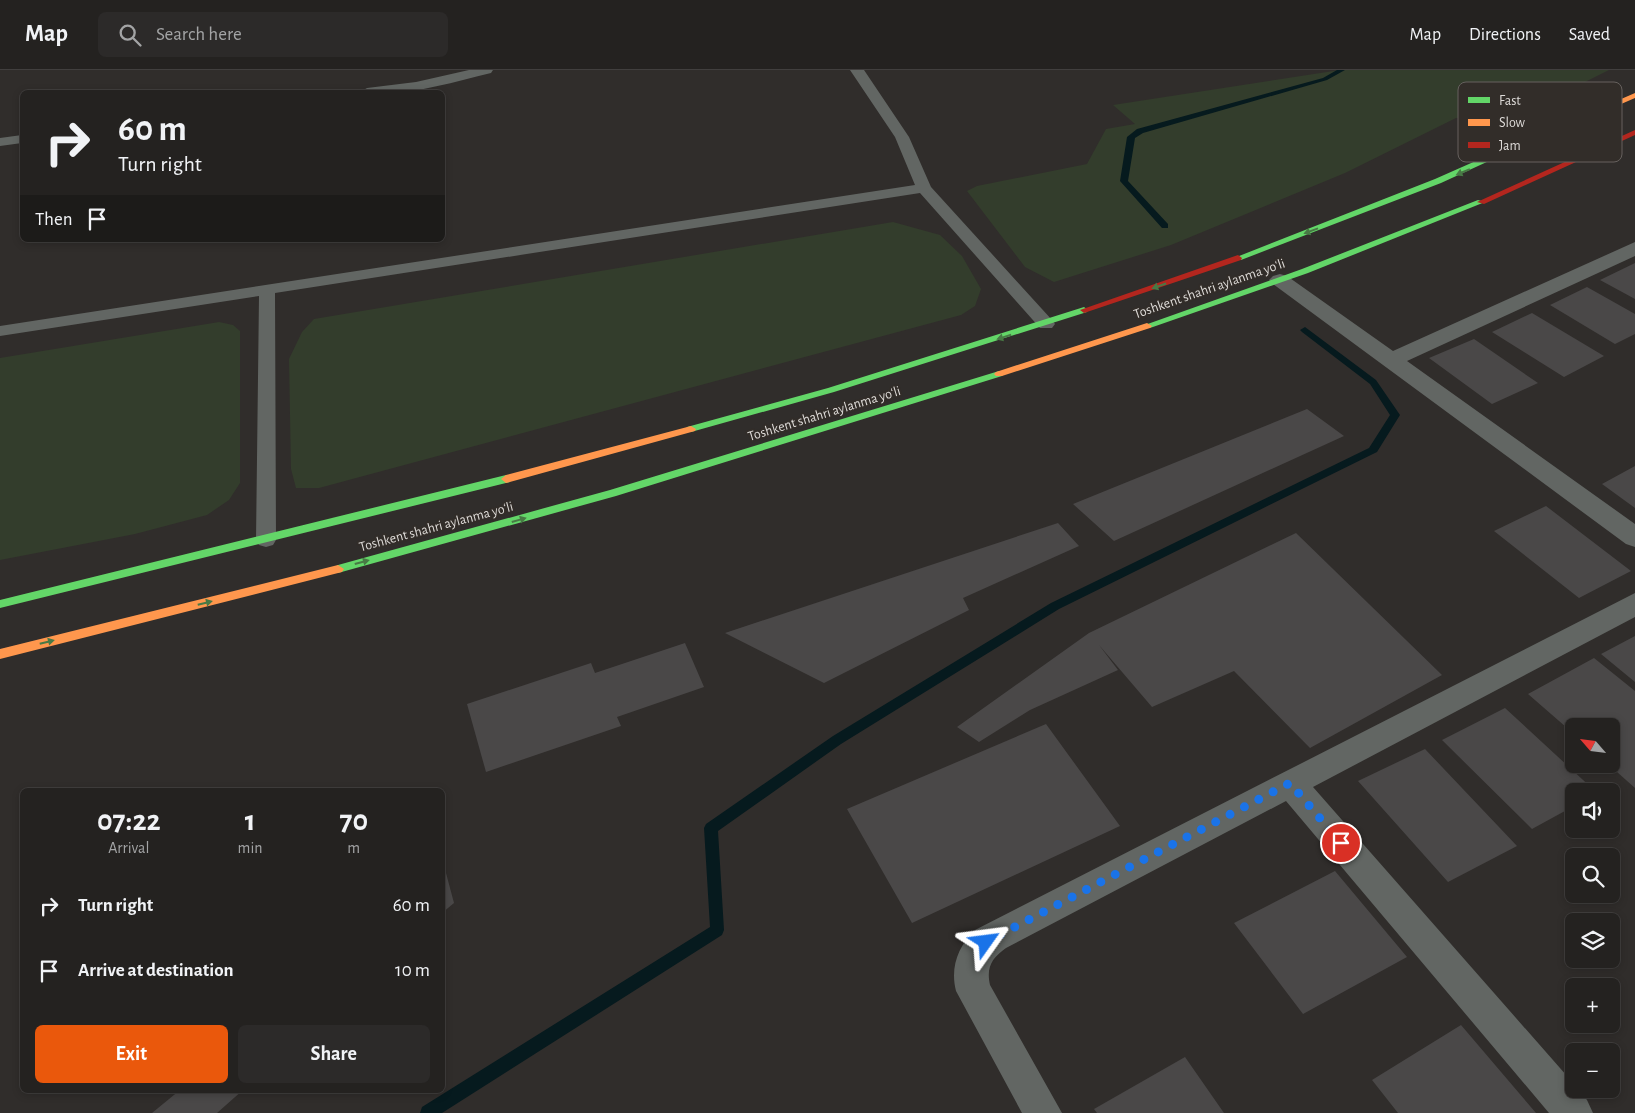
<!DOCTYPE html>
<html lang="en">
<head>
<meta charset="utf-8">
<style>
  :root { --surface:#242220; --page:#2c2a29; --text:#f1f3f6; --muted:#a3a4a5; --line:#413f3e; --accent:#ea580c }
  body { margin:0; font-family:"Alegreya Sans",sans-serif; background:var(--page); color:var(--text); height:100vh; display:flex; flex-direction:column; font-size:19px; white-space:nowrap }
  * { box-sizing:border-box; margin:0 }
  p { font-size:16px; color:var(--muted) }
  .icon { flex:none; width:28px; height:28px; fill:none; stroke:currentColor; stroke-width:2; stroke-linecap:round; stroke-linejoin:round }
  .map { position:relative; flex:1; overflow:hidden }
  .details { position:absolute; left:20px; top:718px; width:425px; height:305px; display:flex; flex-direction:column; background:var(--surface); border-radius:8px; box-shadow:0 2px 8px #0003,0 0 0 1px var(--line) }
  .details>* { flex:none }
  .banner { position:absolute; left:20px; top:20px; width:425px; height:152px; border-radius:8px; box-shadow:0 2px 8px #0003,0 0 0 1px var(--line); background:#242220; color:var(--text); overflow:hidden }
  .needle { width:32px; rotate:298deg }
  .fabs { position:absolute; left:1565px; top:648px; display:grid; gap:10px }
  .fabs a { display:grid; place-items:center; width:55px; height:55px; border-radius:8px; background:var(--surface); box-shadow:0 2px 8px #0003,0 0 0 1px var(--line); font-size:25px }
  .pin { position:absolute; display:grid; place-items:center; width:42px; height:42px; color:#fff; margin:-21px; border:2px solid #fff; border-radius:50%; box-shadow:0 1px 5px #0007 }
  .me { position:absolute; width:55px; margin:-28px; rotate:59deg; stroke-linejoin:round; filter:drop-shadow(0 0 4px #0008) }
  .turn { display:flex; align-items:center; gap:18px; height:105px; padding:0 15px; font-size:22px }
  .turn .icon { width:65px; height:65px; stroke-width:2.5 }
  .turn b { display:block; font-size:35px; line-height:42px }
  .then { display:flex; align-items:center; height:48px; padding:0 15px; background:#0003; gap:10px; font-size:19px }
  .eta { display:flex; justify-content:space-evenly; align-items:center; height:85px; text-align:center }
  .eta b { font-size:30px; font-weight:700; line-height:35px }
  .button { display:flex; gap:10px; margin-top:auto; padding:10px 15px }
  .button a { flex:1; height:58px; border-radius:8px; background:var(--accent); color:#fff; font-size:20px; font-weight:700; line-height:58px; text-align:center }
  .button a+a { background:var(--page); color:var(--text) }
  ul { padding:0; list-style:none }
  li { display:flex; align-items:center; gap:15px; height:65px; padding:0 15px }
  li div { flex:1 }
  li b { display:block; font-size:19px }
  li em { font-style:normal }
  header { display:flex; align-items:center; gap:30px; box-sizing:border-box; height:70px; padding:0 25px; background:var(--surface); border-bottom:1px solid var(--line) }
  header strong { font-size:24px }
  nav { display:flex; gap:28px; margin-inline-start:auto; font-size:18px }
  .search { width:350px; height:45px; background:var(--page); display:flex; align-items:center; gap:12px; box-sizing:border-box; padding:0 18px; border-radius:8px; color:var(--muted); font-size:19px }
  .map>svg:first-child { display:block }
  .green { fill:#333d2c }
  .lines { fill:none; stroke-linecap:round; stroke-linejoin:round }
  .stream { fill:#061a1e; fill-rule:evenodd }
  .building { fill:#4a4848 }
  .lane { fill:#626663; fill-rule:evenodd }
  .street { fill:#626663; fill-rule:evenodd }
  .fast { fill:#63d668; fill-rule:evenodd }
  .slow { fill:#ff974d; fill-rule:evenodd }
  .jam { fill:#b3261e; fill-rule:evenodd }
  .oneway { fill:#487945 }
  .route { stroke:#1a73e8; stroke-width:9; stroke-dasharray:0 16.2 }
  .labels { text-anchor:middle; stroke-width:4; stroke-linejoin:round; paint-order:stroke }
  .street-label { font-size:14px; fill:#dedbd8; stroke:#322d29 }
  .key { fill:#322d29; stroke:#66615e; stroke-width:1 }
  .key-label { font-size:14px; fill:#dedbd8 }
</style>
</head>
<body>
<header>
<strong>Map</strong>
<div class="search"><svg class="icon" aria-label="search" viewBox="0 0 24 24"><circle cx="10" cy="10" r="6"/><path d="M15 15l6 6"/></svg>Search here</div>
<nav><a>Map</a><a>Directions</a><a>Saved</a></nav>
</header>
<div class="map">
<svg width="1635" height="1043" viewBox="0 0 1635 1043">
  <rect width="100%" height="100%" fill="#302d2b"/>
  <!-- green -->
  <path class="green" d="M1340,0H1609L1517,46L1456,48L1345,103L1171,175L1054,212L1025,197L967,121L977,116L1087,94L1106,59L1135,54L1113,35Z
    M893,152L940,165L962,186L981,219L975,236L961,245L319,418H296L291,399L289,289L302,262L314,249Z
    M219,252L233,255L240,261V413L229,430L207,445L135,464L0,490V288Z"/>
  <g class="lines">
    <!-- stream -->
    <path class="stream" d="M1337,0H1345L1327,10L1143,63L1135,68L1128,111L1168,154V158H1162L1120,111L1127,67L1137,59L1323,8Z
      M1305,257L1376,310L1400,345L1377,382L1059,539L841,674L718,761L724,860L722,865L442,1043H420L422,1037L710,857L704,758L706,754L833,666L1051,533L1369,378L1390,345L1370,314L1302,262L1300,260Z"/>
  </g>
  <!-- building -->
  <path class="building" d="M1635,193V229L1600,210Z
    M1587,217L1635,244V264L1615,274L1550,235Z
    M1532,243L1604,286L1564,307L1492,262Z
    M1474,269L1538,313L1492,334L1429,288Z
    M1307,339L1344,366L1114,471L1073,434Z
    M1635,396V438L1602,414Z
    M1546,436L1631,501L1579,528L1494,461Z
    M1058,453L1079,476L963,528L969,540L824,613L725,563Z
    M1296,463L1442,605L1310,678L1234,601L1152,637L1099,575L1118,600L1030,640L979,672L957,657L1089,563Z
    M1635,566V612L1601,584Z
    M685,573L704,617L617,647L621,656L486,702L467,634L591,593L595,603Z
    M1594,588L1635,621V718L1608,694H1611V656H1574V664L1528,624Z
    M1505,638L1595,721H1574V736L1532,759L1442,670Z
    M1046,654L1120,756L912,853L847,739Z
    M1425,679L1517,776L1448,812L1358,711Z
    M442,788L454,833L442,843Z
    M1335,801L1407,887L1303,944L1234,853Z
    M1461,955L1536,1043H1398L1372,1010Z
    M1185,987L1224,1043H1097L1094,1039Z
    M180,1020H243L217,1043H152Z"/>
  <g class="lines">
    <!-- lane -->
    <path class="lane" d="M469,0H493L491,3C449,13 403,28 360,22L367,18L416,12Z
      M850,0H864L909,67L931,117L1052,250L1055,254L1052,258H1040L920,123L275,223L276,470L273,475L266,477L259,475L256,470L259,226L0,266V256L915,115L895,67Z
      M22,65V73L0,76V68Z"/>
    <!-- street -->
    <path class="street" d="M1635,172V186L1407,291L1635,454V477L1626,474L1273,214L1269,210L1273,206L1280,204L1287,206L1393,281Z
      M1635,523V547L1313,717L1574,1014V1019H1578L1587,1030L1593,1043H1549L1286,731L1006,878C992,888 986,897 990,915L1062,1043H1022L956,921C950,898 958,876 975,860Z"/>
    <!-- fast -->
    <path class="fast" d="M1532,66L1539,68L1441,113L1241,190H1235L1234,188L1435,109Z
      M1478,130L1485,132L1308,203L1150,258H1144L1142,256L1302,199Z
      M1084,237L1088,240L1087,242L834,322L691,362L686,359L687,357L828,318Z
      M999,301L1004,304L1002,306L616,426L338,503L332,499L338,495L610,420Z
      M506,405L511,409L510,412L0,538V530Z"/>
    <!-- slow -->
    <path class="slow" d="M1635,23V28L1538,70L1531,68Z
      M1147,253L1152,256L1150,258L1002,306H996L994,304L996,302Z
      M691,356L696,359L695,361L506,413L501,409L506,405Z
      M338,495L344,499L342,502L0,589V579Z"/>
    <!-- jam -->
    <path class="jam" d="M1635,60V65L1484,134L1477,132Z
      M1238,185L1242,188L1241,190L1087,242L1084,243L1080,240Z"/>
  </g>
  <!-- one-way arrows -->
  <defs><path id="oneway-solid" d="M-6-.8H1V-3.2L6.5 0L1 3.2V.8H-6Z" transform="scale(1.25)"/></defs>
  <g class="oneway">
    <use href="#oneway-solid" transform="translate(1463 102) rotate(157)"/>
    <use href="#oneway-solid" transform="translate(1311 161) rotate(160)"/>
    <use href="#oneway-solid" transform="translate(1159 216) rotate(161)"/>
    <use href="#oneway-solid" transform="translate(1004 267) rotate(163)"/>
    <use href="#oneway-solid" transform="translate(519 450) rotate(-16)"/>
    <use href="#oneway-solid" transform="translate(362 492) rotate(-15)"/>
    <use href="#oneway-solid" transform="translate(205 533) rotate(-14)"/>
    <use href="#oneway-solid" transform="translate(47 572) rotate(-14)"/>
  </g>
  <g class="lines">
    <!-- route -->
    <path class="route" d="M986,872L1290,713L1341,773"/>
  </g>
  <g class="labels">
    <!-- street labels -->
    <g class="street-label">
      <text transform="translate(1209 218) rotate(-19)" y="5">Toshkent shahri aylanma yoʻli</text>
      <text transform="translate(824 343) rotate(-17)" y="5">Toshkent shahri aylanma yoʻli</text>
      <text transform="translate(436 456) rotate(-15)" y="5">Toshkent shahri aylanma yoʻli</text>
    </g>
  </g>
  <!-- legend -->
  <rect x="1458" y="12" width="164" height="80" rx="8" class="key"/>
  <rect x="1468" y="27" width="22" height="6" fill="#63d668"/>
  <rect x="1468" y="49" width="22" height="7" fill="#ff974d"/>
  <rect x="1468" y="72" width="22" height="6" fill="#b3261e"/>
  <g class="key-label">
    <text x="1499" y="35">Fast</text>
    <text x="1499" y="57">Slow</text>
    <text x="1499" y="80">Jam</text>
  </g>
</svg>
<div class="fabs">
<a><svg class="needle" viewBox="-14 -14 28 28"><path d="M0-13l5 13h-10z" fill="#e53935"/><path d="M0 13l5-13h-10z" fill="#a3a4a5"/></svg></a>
<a><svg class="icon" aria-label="sound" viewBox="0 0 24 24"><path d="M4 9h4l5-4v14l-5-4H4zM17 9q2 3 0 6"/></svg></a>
<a><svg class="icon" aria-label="search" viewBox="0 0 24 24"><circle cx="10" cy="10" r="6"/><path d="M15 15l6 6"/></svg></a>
<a><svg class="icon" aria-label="layers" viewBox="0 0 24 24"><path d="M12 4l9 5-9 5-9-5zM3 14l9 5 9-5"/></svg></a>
<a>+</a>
<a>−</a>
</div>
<div class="pin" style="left:1341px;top:773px;background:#d93025"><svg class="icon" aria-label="arrive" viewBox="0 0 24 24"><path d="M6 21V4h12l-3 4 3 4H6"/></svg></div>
<svg class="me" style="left:986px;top:872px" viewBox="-20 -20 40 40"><path d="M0-17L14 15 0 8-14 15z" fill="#1a73e8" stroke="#fff" stroke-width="4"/></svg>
<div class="banner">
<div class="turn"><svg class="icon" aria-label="right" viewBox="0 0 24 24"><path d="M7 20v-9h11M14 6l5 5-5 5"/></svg><div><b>60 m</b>Turn right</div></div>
<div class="then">Then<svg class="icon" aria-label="arrive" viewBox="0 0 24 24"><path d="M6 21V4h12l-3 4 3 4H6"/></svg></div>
</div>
<section class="details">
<div class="eta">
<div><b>07:22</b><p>Arrival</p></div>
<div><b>1</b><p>min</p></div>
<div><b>70</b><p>m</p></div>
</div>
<ul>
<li><svg class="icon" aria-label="right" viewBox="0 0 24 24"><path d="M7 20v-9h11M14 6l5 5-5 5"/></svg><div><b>Turn right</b></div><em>60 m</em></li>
<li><svg class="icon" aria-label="arrive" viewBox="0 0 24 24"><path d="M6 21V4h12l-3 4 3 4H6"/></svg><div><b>Arrive at destination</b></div><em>10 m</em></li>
</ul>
<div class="button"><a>Exit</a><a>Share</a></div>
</section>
</div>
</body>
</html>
